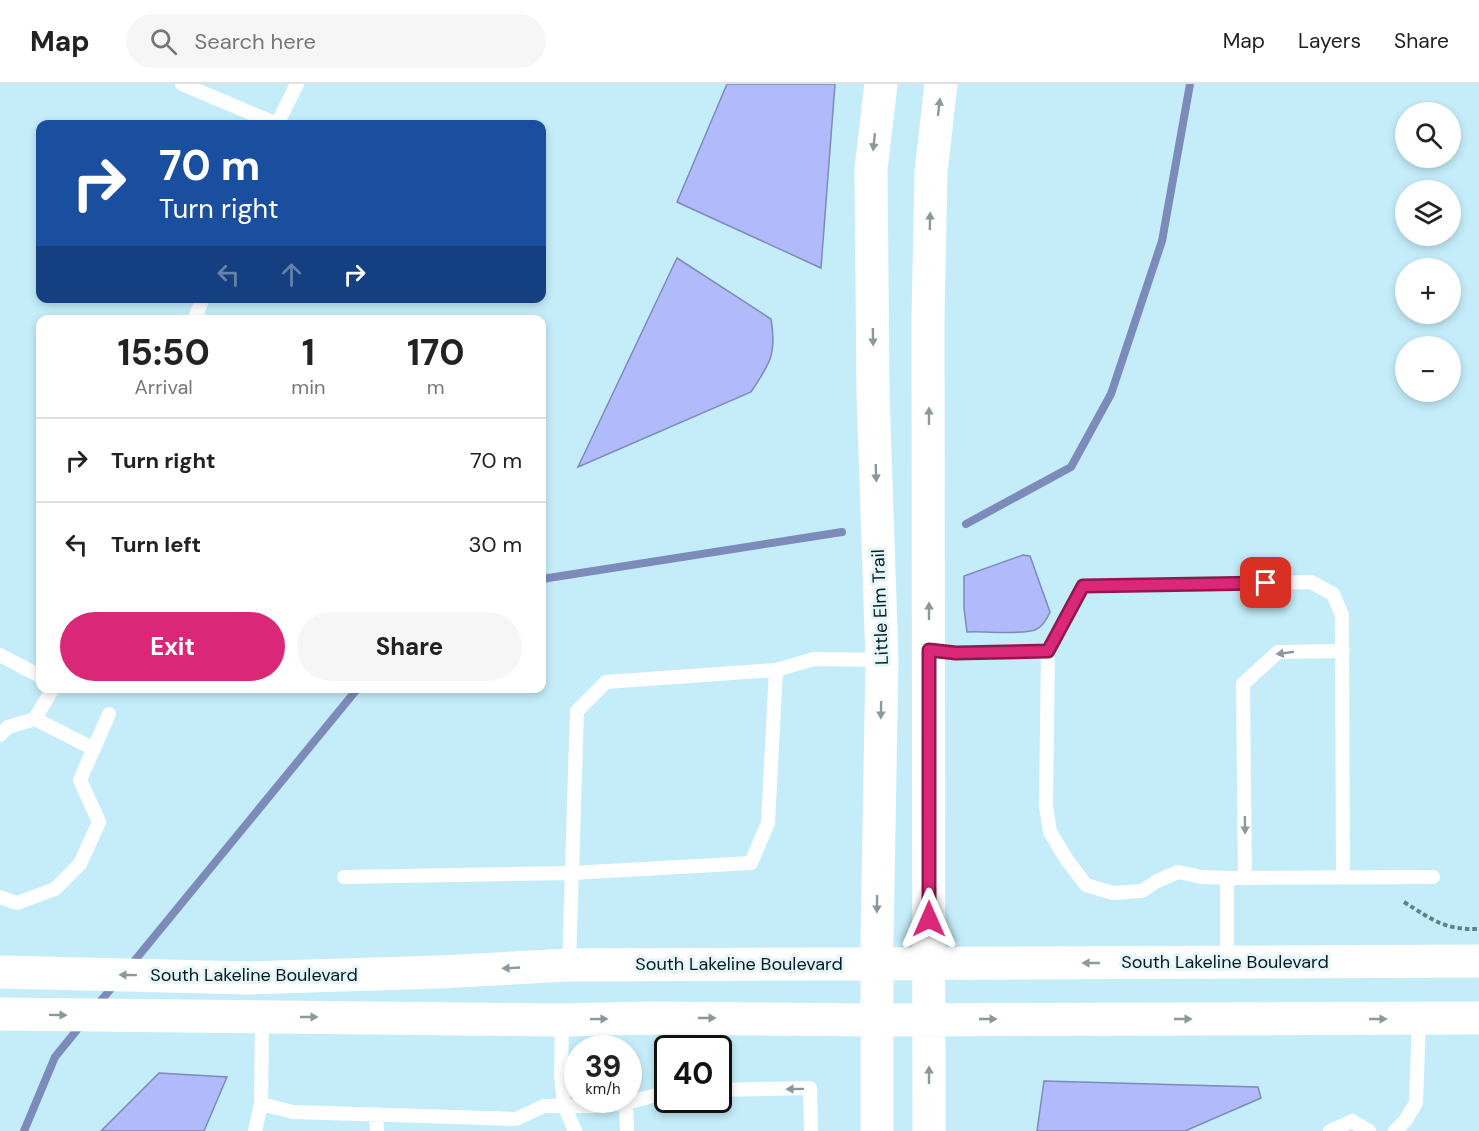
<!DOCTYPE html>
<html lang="en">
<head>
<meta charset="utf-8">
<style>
  :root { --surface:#fff; --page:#f6f6f6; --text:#222; --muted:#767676; --line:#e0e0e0; --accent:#db2777 }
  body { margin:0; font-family:"DM Sans",sans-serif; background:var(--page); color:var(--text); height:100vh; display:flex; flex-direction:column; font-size:22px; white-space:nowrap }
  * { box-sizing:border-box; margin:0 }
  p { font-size:20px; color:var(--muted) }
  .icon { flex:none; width:33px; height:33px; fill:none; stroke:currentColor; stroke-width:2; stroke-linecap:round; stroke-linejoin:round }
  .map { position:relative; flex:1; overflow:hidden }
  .panel { position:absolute; left:36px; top:231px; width:510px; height:378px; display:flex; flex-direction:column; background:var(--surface); border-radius:12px; box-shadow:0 3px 9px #0003 }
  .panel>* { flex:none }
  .top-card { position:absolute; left:36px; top:36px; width:510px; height:183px; border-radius:12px; box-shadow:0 3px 9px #0003; background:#1a4fa0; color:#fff; overflow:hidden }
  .controls { position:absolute; left:1395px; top:18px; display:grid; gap:12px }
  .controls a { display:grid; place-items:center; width:66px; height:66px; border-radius:50%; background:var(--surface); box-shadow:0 3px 9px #0003; font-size:30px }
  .speed { position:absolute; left:564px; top:951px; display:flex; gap:12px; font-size:30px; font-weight:700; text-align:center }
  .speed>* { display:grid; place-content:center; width:78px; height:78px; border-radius:50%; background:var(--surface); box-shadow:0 3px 9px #0003; line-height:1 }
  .speed small { font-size:15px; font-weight:400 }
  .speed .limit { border:3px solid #111; border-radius:9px; background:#fff; color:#111 }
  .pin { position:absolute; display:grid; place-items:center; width:51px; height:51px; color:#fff; margin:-26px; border-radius:12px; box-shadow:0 3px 9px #0006 }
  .me { position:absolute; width:66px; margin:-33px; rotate:0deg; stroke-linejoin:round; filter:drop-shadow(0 0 4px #0008) }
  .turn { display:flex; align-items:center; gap:21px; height:126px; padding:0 24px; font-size:27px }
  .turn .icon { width:78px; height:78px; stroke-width:2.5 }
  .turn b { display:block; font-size:42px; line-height:51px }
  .lanes { display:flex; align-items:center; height:57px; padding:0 24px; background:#0003; justify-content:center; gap:30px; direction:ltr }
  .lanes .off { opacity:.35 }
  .eta { display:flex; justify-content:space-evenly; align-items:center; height:102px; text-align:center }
  .eta b { font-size:36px; font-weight:700; line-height:42px }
  .button { display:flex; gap:12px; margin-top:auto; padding:12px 24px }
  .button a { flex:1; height:69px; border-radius:36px; background:var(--accent); color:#fff; font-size:24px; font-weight:700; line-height:69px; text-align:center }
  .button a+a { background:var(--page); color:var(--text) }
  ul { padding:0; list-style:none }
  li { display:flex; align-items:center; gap:18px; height:84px; padding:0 24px; border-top:2px solid var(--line) }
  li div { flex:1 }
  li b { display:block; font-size:22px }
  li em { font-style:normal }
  header { display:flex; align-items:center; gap:36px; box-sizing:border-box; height:84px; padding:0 30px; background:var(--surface); border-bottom:2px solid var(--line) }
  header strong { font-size:28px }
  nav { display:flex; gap:33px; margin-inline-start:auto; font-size:21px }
  .search { width:420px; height:54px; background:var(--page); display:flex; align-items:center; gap:15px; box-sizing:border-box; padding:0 21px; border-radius:33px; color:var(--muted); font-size:22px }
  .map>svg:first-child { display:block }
  .water { fill:#b1bafa; stroke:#7c8bba; stroke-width:1.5 }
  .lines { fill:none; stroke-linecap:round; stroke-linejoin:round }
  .stream { stroke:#7c8bba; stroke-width:8 }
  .path { stroke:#5e818a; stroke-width:4; stroke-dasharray:4.5 3; stroke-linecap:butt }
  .lane { stroke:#fff; stroke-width:14 }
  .secondary { stroke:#fff; stroke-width:33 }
  .oneway { fill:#8c999c }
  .route-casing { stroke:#8e194d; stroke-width:15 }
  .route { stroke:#db2777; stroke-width:10 }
  .labels { text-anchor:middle; stroke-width:6; stroke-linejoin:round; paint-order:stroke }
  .street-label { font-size:18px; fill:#001d24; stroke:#e7f5f9 }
</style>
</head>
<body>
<header>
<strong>Map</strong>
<div class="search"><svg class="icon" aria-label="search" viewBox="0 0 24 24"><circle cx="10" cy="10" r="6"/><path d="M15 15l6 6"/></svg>Search here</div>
<nav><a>Map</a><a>Layers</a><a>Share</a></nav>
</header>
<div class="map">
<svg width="1479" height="1047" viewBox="0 0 1479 1047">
  <rect width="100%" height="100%" fill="#c4edf9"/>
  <!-- water -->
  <path class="water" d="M727,0H835L821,184L677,118Z
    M677,174L771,235C777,269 770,280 751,308L578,383Z
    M1023,471L1030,472L1050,528C1047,535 1043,543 1035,546C1020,551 984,547 967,548L964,524V492Z
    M159,989L227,993L204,1047H101Z
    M1044,997L1258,1003L1261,1014L1185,1047H1037Z"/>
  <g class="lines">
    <!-- stream -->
    <path class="stream" d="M966,440L1071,383L1111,310L1162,157L1190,0
      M542,495L842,448
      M131,881L358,604
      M98,920L115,900
      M24,1047L55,973L81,941"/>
    <!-- path -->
    <path class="path" d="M1404,818C1433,836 1444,846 1479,845"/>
    <!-- lane -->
    <path class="lane" d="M182,0L277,40
      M277,40L297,0
      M194,236L203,214
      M929,566L956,569L1048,567L1083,502L1311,498L1333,510L1342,531L1343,792
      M1048,567L1046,722L1050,748L1067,776L1086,801L1113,809L1142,807L1157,797L1178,788L1202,793L1227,794
      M0,571L40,592
      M35,635L94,665
      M0,651L8,643L35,635L53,604
      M344,793L572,789L751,779L768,739L776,586
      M1245,794L1243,600L1278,568L1343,567
      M0,813L17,819L55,805L80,780L99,738L80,696L109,630
      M1227,878V794L1433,793
      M569,881L577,627L606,598L776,586L814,575L882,576
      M562,936L561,991L564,1021L575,1047
      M718,1006L810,1004L811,1047
      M626,1019L668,1008
      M261,1020L293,1028L516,1035L544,1022H593L626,1019L627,1047
      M376,1030L377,1047
      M255,1047L261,1020L262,933
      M1330,1047L1352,1037L1369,1047
      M1395,1047L1405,1037L1416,1019L1419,935"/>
    <!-- secondary -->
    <path class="secondary" d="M0,888L249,894L439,888L569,881L1479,877
      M0,930L562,936L649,934L877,936L1479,934
      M877,1047V856L882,576L873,309L871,85L881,0
      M929,1047L928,235L931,88L941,0"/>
  </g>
  <!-- one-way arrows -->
  <defs><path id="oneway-solid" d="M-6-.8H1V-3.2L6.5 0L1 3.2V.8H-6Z" transform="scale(1.5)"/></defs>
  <g class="oneway">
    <use href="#oneway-solid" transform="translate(939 23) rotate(-83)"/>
    <use href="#oneway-solid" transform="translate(874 58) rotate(96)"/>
    <use href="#oneway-solid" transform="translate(930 137) rotate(-89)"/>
    <use href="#oneway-solid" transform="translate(873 253) rotate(89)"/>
    <use href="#oneway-solid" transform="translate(929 332) rotate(-90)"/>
    <use href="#oneway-solid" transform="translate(876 389) rotate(88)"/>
    <use href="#oneway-solid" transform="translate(929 527) rotate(-90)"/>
    <use href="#oneway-solid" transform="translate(1285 569) rotate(172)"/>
    <use href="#oneway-solid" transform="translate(881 626) rotate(91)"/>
    <use href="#oneway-solid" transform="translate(1245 741) rotate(89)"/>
    <use href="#oneway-solid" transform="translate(877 820) rotate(91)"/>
    <use href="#oneway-solid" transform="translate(1091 879) rotate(180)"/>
    <use href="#oneway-solid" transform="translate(511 884) rotate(177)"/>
    <use href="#oneway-solid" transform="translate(128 891) rotate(-179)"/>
    <use href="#oneway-solid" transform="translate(58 931) rotate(1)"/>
    <use href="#oneway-solid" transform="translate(309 933)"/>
    <use href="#oneway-solid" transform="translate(707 934)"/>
    <use href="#oneway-solid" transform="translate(599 935) rotate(-1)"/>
    <use href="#oneway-solid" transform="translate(988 935)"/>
    <use href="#oneway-solid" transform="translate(1183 935)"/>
    <use href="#oneway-solid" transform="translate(1378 935)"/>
    <use href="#oneway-solid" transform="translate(929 991) rotate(-90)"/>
    <use href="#oneway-solid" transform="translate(795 1005) rotate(179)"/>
  </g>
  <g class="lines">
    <!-- route casing -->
    <g class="route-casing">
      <path id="route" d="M929,835V566L956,569L1048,567L1083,502L1266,499"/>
    </g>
    <!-- route -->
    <use href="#route" class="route"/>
  </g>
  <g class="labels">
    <!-- street labels -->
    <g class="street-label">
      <text transform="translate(880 523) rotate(-92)" y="6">Little Elm Trail</text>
      <text x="1225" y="884">South Lakeline Boulevard</text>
      <text x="739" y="886">South Lakeline Boulevard</text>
      <text x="254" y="897">South Lakeline Boulevard</text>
    </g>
  </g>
</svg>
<div class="controls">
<a><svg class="icon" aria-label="search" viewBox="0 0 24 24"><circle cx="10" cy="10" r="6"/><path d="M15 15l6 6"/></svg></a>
<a><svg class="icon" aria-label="layers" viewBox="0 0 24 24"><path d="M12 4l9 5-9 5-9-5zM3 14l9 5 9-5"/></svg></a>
<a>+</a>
<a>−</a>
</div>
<div class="speed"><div>39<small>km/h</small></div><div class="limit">40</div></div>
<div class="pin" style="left:1266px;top:499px;background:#d93025"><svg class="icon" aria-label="arrive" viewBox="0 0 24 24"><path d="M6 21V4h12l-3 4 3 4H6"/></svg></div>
<svg class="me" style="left:929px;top:835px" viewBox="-20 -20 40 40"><path d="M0-17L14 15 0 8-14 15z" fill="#db2777" stroke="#fff" stroke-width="4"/></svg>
<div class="top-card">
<div class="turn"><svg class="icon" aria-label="right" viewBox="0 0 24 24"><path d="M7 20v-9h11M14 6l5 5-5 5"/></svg><div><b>70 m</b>Turn right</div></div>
<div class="lanes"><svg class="icon off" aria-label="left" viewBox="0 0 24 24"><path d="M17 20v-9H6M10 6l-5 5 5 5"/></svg><svg class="icon off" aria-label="ahead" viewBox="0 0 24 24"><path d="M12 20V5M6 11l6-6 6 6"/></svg><svg class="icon" aria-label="right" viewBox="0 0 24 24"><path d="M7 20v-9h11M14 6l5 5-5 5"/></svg></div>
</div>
<section class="panel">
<div class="eta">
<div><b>15:50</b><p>Arrival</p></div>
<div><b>1</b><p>min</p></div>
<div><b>170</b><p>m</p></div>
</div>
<ul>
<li><svg class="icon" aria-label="right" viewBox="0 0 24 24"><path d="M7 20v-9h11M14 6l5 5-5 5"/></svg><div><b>Turn right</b></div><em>70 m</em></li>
<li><svg class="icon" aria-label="left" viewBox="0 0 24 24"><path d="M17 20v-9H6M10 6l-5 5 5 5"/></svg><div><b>Turn left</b></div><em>30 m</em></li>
</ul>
<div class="button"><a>Exit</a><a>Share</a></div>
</section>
</div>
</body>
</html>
